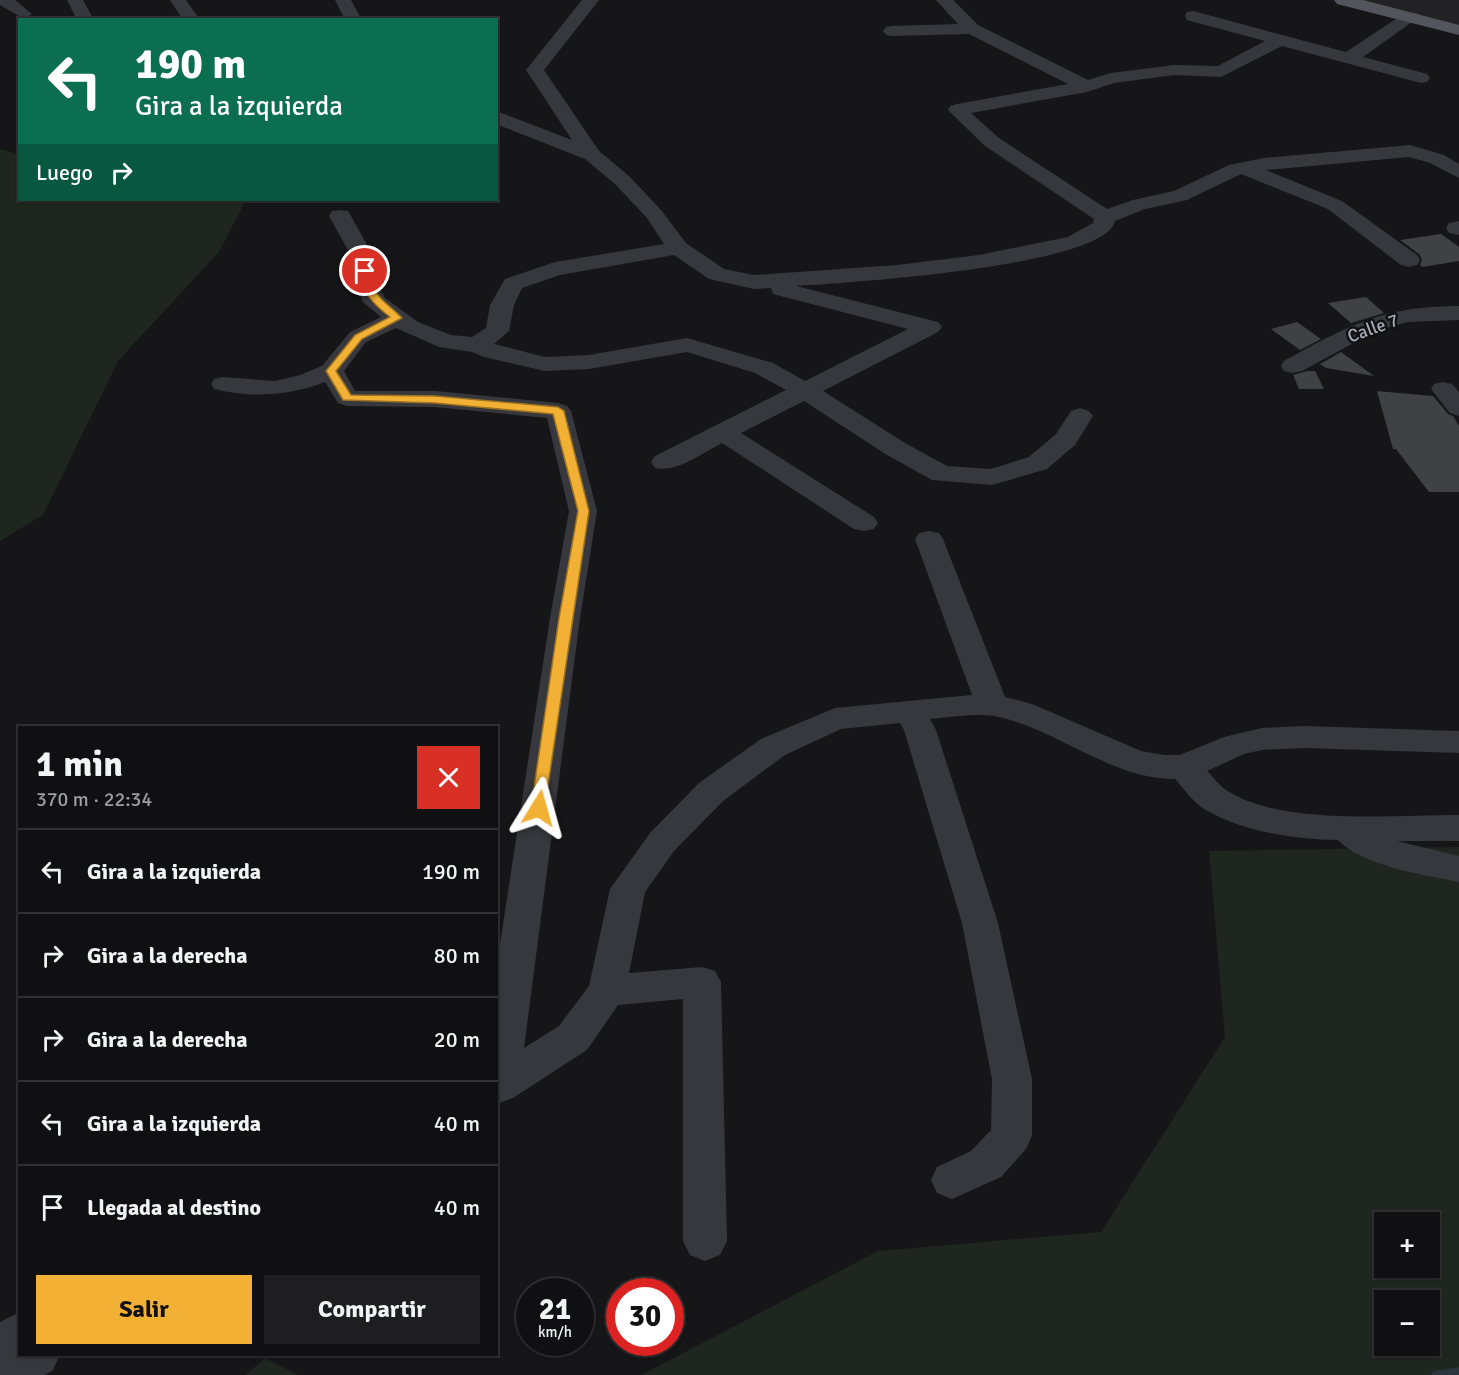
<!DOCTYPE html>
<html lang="es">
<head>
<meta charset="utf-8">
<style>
  :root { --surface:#101012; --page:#1e1e20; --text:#f1f3f6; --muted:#9c9d9f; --line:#303032; --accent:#f2b134 }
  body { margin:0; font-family:Signika,sans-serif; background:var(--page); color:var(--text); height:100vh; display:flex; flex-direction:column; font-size:22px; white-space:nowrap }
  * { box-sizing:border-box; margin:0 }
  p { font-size:20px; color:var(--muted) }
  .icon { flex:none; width:33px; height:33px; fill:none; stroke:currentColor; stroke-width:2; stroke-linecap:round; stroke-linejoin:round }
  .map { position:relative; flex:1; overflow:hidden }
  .side { position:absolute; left:18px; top:726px; width:480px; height:630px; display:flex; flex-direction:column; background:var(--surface); border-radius:0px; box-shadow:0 2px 4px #0004,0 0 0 2px var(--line) }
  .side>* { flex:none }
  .hud { position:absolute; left:18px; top:18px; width:480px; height:183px; border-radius:0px; box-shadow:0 2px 4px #0004,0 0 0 2px var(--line); background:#0b6e4f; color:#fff; overflow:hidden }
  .controls { position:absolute; left:1374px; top:1212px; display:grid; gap:12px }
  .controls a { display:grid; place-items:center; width:66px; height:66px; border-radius:0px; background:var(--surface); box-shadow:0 2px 4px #0004,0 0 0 2px var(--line); font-size:30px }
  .speed { position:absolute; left:516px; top:1278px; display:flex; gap:12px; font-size:30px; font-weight:700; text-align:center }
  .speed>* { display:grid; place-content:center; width:78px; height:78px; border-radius:50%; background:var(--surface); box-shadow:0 2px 4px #0004,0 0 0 2px var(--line); line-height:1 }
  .speed small { font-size:15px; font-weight:400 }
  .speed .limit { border:9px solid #d22; background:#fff; color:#111 }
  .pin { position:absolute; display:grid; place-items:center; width:51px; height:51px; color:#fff; margin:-26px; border:3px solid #fff; border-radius:50%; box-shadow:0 2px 6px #0007 }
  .me { position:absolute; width:66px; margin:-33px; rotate:8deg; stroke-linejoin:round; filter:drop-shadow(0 0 4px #0008) }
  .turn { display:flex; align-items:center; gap:21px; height:126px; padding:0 18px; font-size:27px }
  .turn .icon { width:78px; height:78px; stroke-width:2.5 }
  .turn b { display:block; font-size:42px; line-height:51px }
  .then { display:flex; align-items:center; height:57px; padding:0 18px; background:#0003; gap:12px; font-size:22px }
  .round { display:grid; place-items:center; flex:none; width:63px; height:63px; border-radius:0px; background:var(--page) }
  .overview { display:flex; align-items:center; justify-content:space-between; height:102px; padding:0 18px }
  h1 { font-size:36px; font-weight:800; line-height:45px }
  .cta { display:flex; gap:12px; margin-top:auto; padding:12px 18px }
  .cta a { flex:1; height:69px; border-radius:0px; background:var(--accent); color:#111; font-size:24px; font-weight:800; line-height:69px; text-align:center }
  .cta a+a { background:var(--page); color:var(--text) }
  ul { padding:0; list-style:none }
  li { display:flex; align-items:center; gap:18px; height:84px; padding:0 18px; border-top:2px solid var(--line) }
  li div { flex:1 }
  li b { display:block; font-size:22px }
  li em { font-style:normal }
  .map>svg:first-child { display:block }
  .built { fill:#222225 }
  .green { fill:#1e261f; fill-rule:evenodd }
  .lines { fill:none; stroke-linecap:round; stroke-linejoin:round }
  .stream { stroke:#2c353c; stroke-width:9 }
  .building { fill:#404145 }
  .minor { fill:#37383d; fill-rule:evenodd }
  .major { fill:#53555c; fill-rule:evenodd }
  .route { fill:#f2b134; stroke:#9d7322; stroke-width:1.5 }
  .labels { text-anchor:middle; stroke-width:5; stroke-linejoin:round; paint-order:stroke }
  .far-street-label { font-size:18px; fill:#a8adb8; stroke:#111113 }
</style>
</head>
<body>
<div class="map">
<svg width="1459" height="1375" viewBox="0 0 1459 1375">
  <rect width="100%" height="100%" fill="#161618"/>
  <!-- built -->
  <path class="built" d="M1355,0H1459V27Z"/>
  <!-- green -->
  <path class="green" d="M0,149L19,154L20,200H246L219,252L118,361L43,515L0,541Z
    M1459,847V1375H641L878,1251L1101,1232L1225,1037L1209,851ZM1384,1222H1430V1268H1384ZM1384,1300H1430V1346H1384Z
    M265,1358L298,1375H246Z"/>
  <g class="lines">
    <!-- stream -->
    <path class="stream" d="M1436,1375L1459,1372"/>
  </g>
  <!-- building -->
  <path class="building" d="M1441,234L1459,247V261L1422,267L1420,265L1422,259L1419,254L1400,240Z
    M1366,297L1384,313L1351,323L1328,303Z
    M1297,322L1321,339L1300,350L1271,329Z
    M1341,352L1374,376L1326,368L1320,364Z
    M1307,371H1315L1324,389H1299L1293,375Z
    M1377,391L1433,396L1448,414L1453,416L1459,426V492H1429L1396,449H1393Z"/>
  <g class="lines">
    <!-- minor -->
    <path class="minor" d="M0,0H15L32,14L24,19L0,5Z
      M67,0H83L94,20H77Z
      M170,0H186L200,20H183Z
      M335,0H351L362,20H345Z
      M582,0H599L544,70L599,151L629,176L661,210L686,243L724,269L754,275L897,265L979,255L1068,237L1093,223L1094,219L985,146L948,110L950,106L957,104L1068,84L969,34L892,36L886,35L883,31L886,27L892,26L958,24L936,0H953L978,25L1088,80L1111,73L1174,65L1218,66L1265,41L1187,20L1185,16L1187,12L1193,11L1346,52L1405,13H1417L1419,17L1363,57L1427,74L1430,78L1427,82L1421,83L1282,46L1221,77L1174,75L1114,83L1087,92L971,113L999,138L1107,209L1133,200L1174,191L1229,165L1264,158L1410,145L1444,155L1459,164V178L1430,163L1409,157L1266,170L1342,201L1417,255L1420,260L1417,265L1409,267L1401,265L1328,209L1241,174L1187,200L1145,209L1115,221C1105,267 843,283 796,286L938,322L942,327L938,332L823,391L905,443L947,466L991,469L1029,457L1056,434L1071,411L1080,408L1089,411L1093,416L1075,445L1047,469L992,485L932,480L887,455L804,401L741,433L874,517L878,523L874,529L864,531L854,529L722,443C702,453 677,473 655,468L651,462L655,456L786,390L755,373L687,352L589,369L545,371L484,357L472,352L439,347L396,328L366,342L344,371L355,391H435L558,403L567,406L571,411L597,511L580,618L524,1048L559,1026L589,986L610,889L650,833L699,783L761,739L835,708L972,695L915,539L919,533L929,531L939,533L943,539L1005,697L1032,704L1141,751L1164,755H1180L1224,737L1262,728L1304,726L1459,731V753L1304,748L1262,750L1244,754L1207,771C1213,777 1219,785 1226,790C1280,826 1395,815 1459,815V841H1397L1459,856V882C1425,875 1362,866 1338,840C1294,839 1243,832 1204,809C1193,802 1184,789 1175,779C1109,779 1057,728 994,716C975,713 950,717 930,719L936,730L998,923L1032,1079V1136L1026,1149L1001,1177L952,1199L937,1193L931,1180L937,1167L971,1151L991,1130L992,1079L962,923L904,730L900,723L841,729L785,755L723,801L674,851L645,892L629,973L702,967L715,971L721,982L727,1241L720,1255L705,1261L690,1255L683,1241V999L618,1005L587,1050L513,1098L496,1104V970L550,618L569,511L547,418L435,407L347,406L338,403L325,382C290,396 251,398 214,389L211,384L214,379L223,377L275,381L300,375L322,366L350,332L381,317L363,302L355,283L353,259L329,216L332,211L340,210L348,211L351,216L375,259L377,283L385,298L418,322L451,335L472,337L486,328L490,305L505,279L555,262L664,244L647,218L615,184L585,159L496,124V111L572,140L526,70ZM674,255L709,279L754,289L771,288L773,294L908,329L805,381L773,363L687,338L589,355L545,357L494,344L509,331L514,305L522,288L560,275Z
      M1459,221V235L1449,233L1446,228L1449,223Z
      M1459,306V320L1408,322L1386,328L1357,341L1302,371L1293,373L1284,371L1281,366L1284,361C1349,325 1384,306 1459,306Z
      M1443,382L1452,384L1459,392V416L1450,413L1431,389L1434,384Z
      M20,1312V1354H60L53,1370L45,1375H0V1322Z"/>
    <!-- major -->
    <path class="major" d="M1334,0H1363L1459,25V35L1337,4Z"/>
  </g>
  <!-- route -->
  <path class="route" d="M365,268L370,271C373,299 385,300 402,318L362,339L336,371L351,395L435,396L558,407L564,411L589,511L544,812H534L531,808L559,618L578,511L553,414L435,403L343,400L326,371L355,335L390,317C373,304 362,293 360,271Z"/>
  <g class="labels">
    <!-- far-street labels -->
    <g class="far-street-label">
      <text transform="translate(1373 328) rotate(-20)" y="6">Calle 7</text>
    </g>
  </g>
</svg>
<div class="controls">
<a>+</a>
<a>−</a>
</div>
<div class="speed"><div>21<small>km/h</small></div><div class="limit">30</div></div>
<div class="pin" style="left:365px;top:271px;background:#d93025"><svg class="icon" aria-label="arrive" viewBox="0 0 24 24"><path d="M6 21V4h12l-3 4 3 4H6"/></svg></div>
<svg class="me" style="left:539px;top:808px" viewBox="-20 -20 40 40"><path d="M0-17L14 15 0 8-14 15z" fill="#f2b134" stroke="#fff" stroke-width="4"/></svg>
<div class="hud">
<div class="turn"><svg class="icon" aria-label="left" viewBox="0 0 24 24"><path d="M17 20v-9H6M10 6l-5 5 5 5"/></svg><div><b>190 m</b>Gira a la izquierda</div></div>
<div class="then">Luego<svg class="icon" aria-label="right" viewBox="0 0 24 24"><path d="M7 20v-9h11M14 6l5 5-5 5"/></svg></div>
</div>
<section class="side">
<div class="overview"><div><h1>1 min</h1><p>370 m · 22:34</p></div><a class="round" style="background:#d93025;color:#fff"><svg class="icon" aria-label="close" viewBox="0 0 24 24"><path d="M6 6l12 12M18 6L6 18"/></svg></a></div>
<ul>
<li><svg class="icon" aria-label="left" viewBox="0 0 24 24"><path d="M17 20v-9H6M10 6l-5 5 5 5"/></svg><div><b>Gira a la izquierda</b></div><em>190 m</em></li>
<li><svg class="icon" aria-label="right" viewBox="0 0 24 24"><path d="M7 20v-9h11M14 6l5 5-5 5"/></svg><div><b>Gira a la derecha</b></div><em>80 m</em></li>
<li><svg class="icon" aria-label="right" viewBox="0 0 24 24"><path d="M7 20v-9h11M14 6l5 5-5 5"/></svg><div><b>Gira a la derecha</b></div><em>20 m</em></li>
<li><svg class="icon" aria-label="left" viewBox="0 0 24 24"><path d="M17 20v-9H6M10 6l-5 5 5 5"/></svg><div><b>Gira a la izquierda</b></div><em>40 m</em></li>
<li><svg class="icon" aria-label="arrive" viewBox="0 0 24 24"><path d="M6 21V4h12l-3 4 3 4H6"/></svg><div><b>Llegada al destino</b></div><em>40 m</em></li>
</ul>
<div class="cta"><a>Salir</a><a>Compartir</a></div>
</section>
</div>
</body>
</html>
